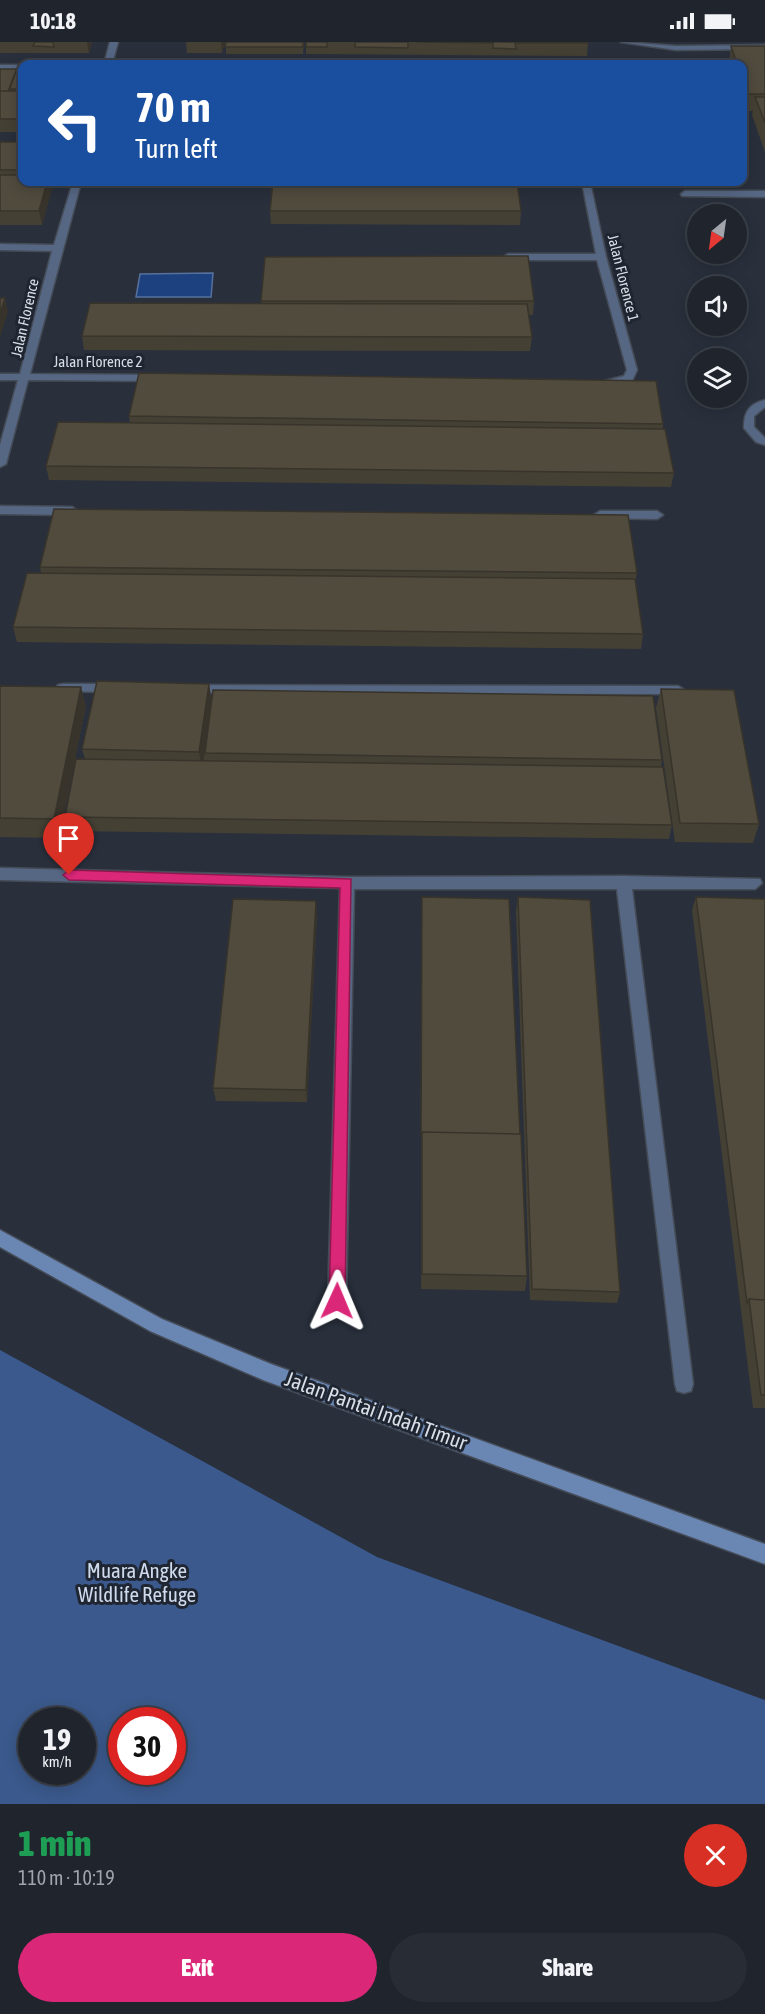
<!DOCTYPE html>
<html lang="en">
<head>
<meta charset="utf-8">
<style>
  :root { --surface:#1f242d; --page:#272c35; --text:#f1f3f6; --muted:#a1a4aa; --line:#3c4149; --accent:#db2777 }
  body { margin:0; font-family:"Asap Condensed",sans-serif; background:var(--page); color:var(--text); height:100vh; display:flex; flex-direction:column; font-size:22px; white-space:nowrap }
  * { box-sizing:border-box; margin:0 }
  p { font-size:20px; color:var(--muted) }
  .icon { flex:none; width:33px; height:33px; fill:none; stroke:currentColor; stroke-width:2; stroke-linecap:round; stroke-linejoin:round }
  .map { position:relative; height:1762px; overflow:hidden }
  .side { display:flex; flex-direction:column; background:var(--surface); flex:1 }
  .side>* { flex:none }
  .top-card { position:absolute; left:18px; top:18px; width:729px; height:126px; border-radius:12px; box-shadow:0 3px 15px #0003,0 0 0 2px var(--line); background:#1a4fa0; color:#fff; overflow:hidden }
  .needle { width:39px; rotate:209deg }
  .tools { position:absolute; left:687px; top:162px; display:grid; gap:12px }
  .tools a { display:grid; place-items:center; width:60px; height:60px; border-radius:50%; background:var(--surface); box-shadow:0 3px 15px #0003,0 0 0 2px var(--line); font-size:30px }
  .speed { position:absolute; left:18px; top:1665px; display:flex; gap:12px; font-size:30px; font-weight:700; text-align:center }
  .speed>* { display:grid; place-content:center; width:78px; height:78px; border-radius:50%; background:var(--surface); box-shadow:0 3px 15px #0003,0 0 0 2px var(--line); line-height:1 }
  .speed small { font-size:15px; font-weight:400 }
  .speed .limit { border:9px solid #d22; background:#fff; color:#111 }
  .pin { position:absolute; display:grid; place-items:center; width:51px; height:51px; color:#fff; margin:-62px -26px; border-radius:50% 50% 50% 0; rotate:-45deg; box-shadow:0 0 6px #0007 }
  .pin .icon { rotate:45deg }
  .me { position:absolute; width:66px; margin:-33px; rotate:1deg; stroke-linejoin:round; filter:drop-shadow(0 0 4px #0008) }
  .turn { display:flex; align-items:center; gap:21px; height:126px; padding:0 18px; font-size:27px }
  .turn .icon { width:78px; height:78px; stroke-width:2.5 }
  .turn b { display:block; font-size:42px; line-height:51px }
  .round { display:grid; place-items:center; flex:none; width:63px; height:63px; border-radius:32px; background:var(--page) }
  .overview { display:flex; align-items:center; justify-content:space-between; height:102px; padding:0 18px }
  h1 { font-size:36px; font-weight:800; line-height:45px; color:#1e9e55 }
  .action { display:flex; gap:12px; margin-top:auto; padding:12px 18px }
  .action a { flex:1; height:69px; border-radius:36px; background:var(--accent); color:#fff; font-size:24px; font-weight:800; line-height:69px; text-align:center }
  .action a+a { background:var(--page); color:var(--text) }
  .status { display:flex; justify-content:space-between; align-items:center; height:42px; padding:0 30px; background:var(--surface); direction:ltr }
  .status svg { height:16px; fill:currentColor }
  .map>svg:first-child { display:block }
  .green { fill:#3b598c; fill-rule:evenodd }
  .water { fill:#1d417e; stroke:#56709e; stroke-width:1.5 }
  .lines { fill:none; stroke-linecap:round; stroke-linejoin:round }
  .street-casing { stroke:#454c57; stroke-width:3 }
  .secondary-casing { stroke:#454c57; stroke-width:3 }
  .street { fill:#566784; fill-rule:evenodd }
  .secondary { fill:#6a86b3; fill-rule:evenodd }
  .wall { fill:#454034 }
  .shaded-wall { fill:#38342b }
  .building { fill:#504b3d; stroke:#38342b; stroke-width:1.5 }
  .route { fill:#db2777; stroke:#8e194d; stroke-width:1.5 }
  .labels { text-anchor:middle; stroke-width:6; stroke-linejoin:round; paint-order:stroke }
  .far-street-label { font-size:15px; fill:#dadfe7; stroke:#1f2632 }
  .near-street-label { font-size:21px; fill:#dadfe7; stroke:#1f2632 }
  .near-park-label { font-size:21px; fill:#cfdbed; stroke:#1f2632 }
</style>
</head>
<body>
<div class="status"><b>10:18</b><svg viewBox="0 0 49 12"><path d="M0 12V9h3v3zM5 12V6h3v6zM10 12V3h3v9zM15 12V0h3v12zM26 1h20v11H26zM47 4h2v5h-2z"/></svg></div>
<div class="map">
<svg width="765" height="1762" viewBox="0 0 765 1762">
  <rect width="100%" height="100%" fill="#29303c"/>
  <!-- green -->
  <path class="green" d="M0,1308L377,1515L765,1658V1762H0ZM32,1678H82V1730H32ZM122,1678H172V1730H122Z"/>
  <!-- water -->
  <path class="water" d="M213,231L211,255H136L140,232Z"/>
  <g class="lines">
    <!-- street casing -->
    <g class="street-casing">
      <path id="street" d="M110,0H118L112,22H104Z
        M621,0L676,4L765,3V7L676,8Z
        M0,23H22V27H0Z
        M73,140H81L30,332L156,333L161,336L156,339L28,338L6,422L0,425V403L18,338H0V332H20L52,209L0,208V202L54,203Z
        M582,140H590L606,215L637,328L632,339C623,341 608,346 601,340L624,334L627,328L597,218H508L503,215L508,212H596Z
        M685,149H765V155L682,154L681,152Z
        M765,358V365L754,374V385L765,396V403L756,400L744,386C744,370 749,362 765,358Z
        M0,464L72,465L78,469L72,473L0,472Z
        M600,469H657L663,473L657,477L596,476L594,473Z
        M63,642H114L121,646L114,650L58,649L56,646L58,643Z
        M189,643L678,644L685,648L678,652L189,651L182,647Z
        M0,826L347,835L624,834L760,837L762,841L755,847H632L693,1342L691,1349L684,1351L677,1349L675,1342L617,847H354L346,1259L343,1265L337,1268L331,1265L328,1259L340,846L0,838Z"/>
    </g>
    <!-- secondary casing -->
    <g class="secondary-casing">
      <path id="secondary" d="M0,1188L162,1277L271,1322L765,1502V1522L263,1338L150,1289L0,1205Z"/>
    </g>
    <!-- street -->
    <use href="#street" class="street"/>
    <!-- secondary -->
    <use href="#secondary" class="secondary"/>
  </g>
  <!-- wall -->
  <path class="wall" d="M0,0H92L89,11H0Z
    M186,0H225L222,11H187Z
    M226,0H304L303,12H226Z
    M306,0H588V1L587,14L306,12Z
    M731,4H765V110L752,73L753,69H743L742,22H729Z
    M22,22V90H0V27H17Z
    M0,100H22V140H52L51,142L52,146L42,183H0Z
    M157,140H575L574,142H518L521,169L520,183L271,182L270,169L272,143L157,144Z
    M261,259H534L533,273H529L532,295L530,309L84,308L82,294L262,261Z
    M129,374L663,382V387L674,431L671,445L49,438L46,424L130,381Z
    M40,525L637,531L635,539L643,592L641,607L17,600L13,585L41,531Z
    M209,642L212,659L662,718L661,725L672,783L669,797L68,789L65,775L85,717L82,707Z
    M0,644L86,664L59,796L0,795Z
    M661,647L759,782L753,801L675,800L656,666Z
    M518,855L620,1250L617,1261L530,1258L516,869Z
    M696,855L765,857V1366H753L692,868Z
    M422,869L527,1234L525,1249L421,1247Z
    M317,873L307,1060L216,1059L213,1046Z"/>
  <!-- shaded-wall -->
  <path class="shaded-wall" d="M87,0H92L89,11Z
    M221,0H225L222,11Z
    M47,140H51L52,146L42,183L39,169Z
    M5,256L8,270L0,295V272Z
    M209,642L212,662L202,729L199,710Z
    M81,645L86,664L59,796L54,777Z
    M316,859L317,873L307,1060L306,1048Z"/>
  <!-- building -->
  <path class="building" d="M35,0H53L54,5L33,4Z
    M226,0H303V5H225Z
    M306,0H327V5H306Z
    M355,0H408V6L355,5Z
    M417,0H493V1Z
    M493,0H515L516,7L493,6Z
    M516,0H588V1H516Z
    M731,4H765V52H747L742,39V22H737Z
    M19,21H46V22H22V47H9Z
    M0,27H17L9,49H0Z
    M0,49H22V77H0Z
    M755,55H765V81Z
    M0,100H22V128H0Z
    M0,133H22V140H47L39,169H0Z
    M273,140H517L521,169H270Z
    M528,214L534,259H261L265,215Z
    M0,256H5L0,272Z
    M90,261L527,262L532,295L82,294Z
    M139,331L656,339L663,382L129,374Z
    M58,380L665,387L674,431L46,424Z
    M54,467L628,473L637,531L40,525Z
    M27,531L635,537L643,592L13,585Z
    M97,639L209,642L199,710L82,707Z
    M0,644L81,645L54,777L0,776Z
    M661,647L734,648L759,782L680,781Z
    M213,648L653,654L662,718L205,711Z
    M76,717L663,725L672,783L65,775Z
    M422,855L509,857L520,1092L422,1090L421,1094Z
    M518,855L590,858L620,1250L532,1247Z
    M696,855L765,857V1258L749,1257L747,1261Z
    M233,857L316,859L306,1048L213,1046Z
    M422,1090L521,1092L527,1234L422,1232Z
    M749,1257L765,1258V1353H761Z"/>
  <!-- route -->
  <path class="route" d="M69,828L351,837L345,1259L343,1265L337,1267L331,1265L329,1259L340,846L69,838L63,833Z"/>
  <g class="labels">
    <!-- far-street labels -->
    <g class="far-street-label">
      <text transform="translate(623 236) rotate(76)" y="5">Jalan Florence 1</text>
      <text transform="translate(25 276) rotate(-77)" y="5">Jalan Florence</text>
      <text x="98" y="325">Jalan Florence 2</text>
    </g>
    <!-- near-street labels -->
    <g class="near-street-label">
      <text transform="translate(376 1369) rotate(20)" y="7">Jalan Pantai Indah Timur</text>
    </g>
    <!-- near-park labels -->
    <g class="near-park-label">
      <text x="137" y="1536">Muara Angke<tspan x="137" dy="24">Wildlife Refuge</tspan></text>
    </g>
  </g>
</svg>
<div class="tools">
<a><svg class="needle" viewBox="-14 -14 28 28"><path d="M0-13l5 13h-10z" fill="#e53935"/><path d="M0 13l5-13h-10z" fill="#a1a4aa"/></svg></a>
<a><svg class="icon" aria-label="sound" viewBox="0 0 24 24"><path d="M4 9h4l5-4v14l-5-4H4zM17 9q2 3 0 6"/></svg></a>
<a><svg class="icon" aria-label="layers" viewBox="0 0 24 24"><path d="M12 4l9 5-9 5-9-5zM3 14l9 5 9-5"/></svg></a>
</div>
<div class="speed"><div>19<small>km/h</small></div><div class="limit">30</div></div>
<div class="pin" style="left:69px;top:833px;background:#d93025"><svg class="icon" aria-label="arrive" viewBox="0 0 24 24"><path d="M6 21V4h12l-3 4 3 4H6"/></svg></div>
<svg class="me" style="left:337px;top:1259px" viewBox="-20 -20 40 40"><path d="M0-17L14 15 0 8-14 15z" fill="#db2777" stroke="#fff" stroke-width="4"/></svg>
<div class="top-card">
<div class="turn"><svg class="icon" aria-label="left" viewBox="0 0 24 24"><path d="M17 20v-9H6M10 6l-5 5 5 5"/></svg><div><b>70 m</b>Turn left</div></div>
</div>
</div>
<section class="side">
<div class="overview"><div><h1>1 min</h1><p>110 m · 10:19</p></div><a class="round" style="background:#d93025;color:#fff"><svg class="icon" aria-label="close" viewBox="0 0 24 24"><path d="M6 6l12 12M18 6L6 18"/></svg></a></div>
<div class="action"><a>Exit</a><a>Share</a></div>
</section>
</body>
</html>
